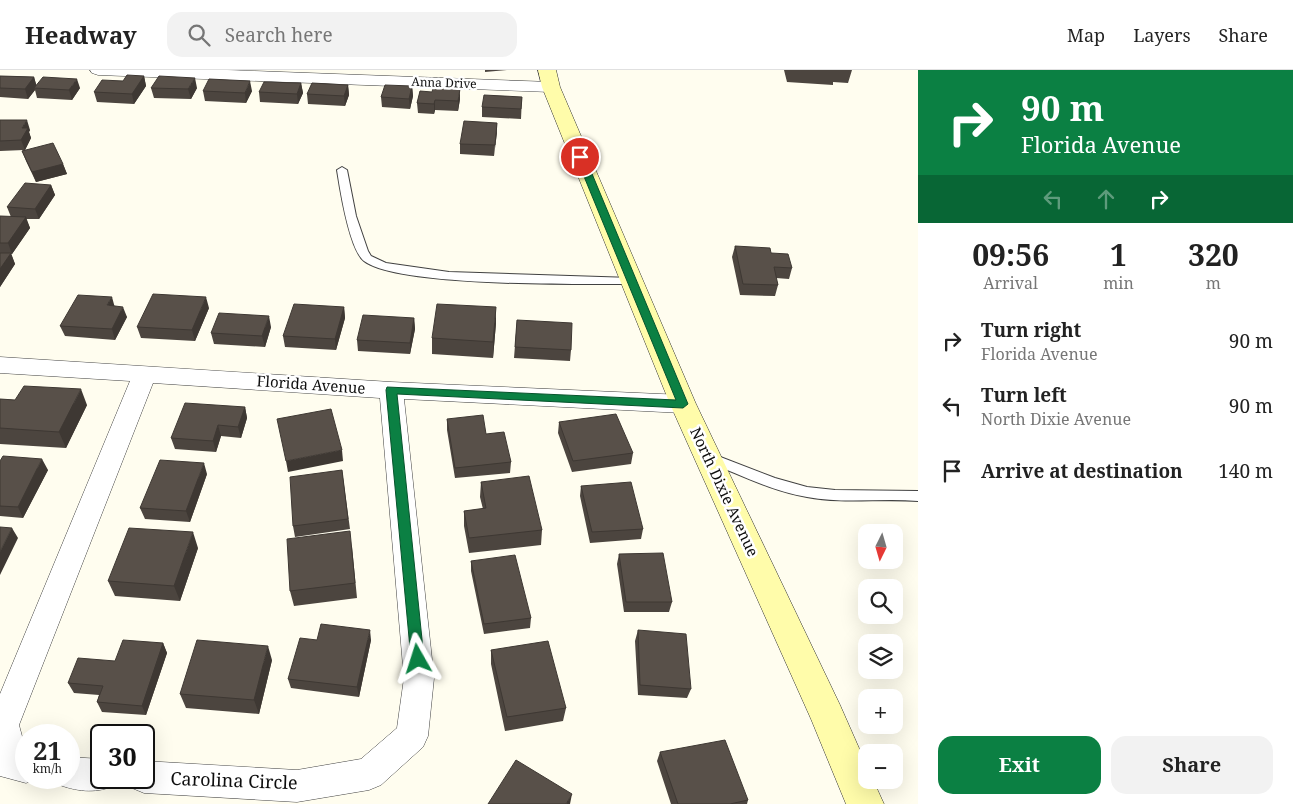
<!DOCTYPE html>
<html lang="en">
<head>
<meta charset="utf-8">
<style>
  :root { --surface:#fff; --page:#f2f2f2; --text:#222; --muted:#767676; --line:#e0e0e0; --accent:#0b8043 }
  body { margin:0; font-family:"Noto Serif",serif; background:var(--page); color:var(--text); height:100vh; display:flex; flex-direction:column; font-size:19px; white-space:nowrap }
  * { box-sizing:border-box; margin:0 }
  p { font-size:16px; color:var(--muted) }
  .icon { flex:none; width:28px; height:28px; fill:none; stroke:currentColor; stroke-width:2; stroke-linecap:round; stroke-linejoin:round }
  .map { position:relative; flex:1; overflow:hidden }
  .sheet { display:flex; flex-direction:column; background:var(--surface); width:375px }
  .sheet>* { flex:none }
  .top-card { background:#0b8043; color:#fff; overflow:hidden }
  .needle { width:32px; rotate:185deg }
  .tools { position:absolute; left:858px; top:454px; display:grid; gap:10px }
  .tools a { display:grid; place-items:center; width:45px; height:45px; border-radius:10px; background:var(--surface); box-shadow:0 5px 20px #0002; font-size:25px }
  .speed { position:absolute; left:15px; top:654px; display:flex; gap:10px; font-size:25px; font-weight:700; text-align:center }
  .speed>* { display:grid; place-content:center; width:65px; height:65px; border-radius:50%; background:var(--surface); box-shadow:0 5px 20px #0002; line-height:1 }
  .speed small { font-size:12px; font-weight:400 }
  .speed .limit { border:2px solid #111; border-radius:8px; background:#fff; color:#111 }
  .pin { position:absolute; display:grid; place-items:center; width:42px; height:42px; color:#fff; margin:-21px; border:2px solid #fff; border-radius:50%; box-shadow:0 1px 5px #0007 }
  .me { position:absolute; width:55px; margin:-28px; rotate:354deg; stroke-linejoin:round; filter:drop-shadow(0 0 4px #0008) }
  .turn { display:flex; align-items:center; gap:18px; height:105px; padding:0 20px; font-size:22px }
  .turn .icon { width:65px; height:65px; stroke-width:2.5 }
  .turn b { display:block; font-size:35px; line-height:42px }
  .lanes { display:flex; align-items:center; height:48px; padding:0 20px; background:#0003; justify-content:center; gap:25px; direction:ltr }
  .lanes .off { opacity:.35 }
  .eta { display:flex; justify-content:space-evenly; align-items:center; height:85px; text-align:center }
  .eta b { font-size:30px; font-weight:700; line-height:35px }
  .cta { display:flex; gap:10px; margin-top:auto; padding:10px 20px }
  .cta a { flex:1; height:58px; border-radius:15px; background:var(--accent); color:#fff; font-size:20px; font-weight:700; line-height:58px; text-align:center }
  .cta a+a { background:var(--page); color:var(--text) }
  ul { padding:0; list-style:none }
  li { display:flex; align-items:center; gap:15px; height:65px; padding:0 20px }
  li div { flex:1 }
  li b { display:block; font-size:19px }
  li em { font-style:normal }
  header { display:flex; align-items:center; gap:30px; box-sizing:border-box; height:70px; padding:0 25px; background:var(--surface); border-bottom:1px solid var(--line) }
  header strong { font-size:24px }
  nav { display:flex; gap:28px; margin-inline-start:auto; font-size:18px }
  .search { width:350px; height:45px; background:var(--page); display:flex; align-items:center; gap:12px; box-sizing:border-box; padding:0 18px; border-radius:15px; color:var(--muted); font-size:19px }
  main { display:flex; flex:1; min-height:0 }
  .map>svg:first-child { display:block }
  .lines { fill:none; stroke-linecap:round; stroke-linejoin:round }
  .lane-casing { stroke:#414141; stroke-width:2 }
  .street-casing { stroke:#414141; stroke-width:1 }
  .secondary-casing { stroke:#303030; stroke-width:1 }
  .lane { fill:#fff; fill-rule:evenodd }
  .street { fill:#fff; fill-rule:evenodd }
  .secondary { fill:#fffcaa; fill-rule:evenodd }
  .wall { fill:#4c453f }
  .shaded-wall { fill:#3e3833 }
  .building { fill:#585049; stroke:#3e3833 }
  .route { fill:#0b8043; stroke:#07532c }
  .labels { text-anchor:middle; stroke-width:5; stroke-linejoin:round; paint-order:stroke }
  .far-street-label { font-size:12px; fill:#0e0e0e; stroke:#fff }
  .street-label { font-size:15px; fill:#0e0e0e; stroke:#fff }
  .near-street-label { font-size:18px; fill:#0e0e0e; stroke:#fff }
</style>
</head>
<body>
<header>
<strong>Headway</strong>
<div class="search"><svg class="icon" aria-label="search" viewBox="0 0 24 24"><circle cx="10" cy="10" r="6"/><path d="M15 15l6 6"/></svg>Search here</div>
<nav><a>Map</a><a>Layers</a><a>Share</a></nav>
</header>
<main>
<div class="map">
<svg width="918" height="734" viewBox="0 0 918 734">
  <rect width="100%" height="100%" fill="#fffdef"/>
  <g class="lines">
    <!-- lane casing -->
    <g class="lane-casing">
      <path id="lane" d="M342,97L347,100L356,146L368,181L371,186L386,193L449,202L632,208L637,211L632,214C582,214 398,217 364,191C349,179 340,119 337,100Z
        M710,383L775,408L807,417L835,420L918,421V431C881,428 843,434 807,427C771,421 739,404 705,391L704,388L705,385Z"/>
    </g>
    <!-- street casing -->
    <g class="street-casing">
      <path id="street" d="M90,0H227L551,12L557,14L559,17L557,20L551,22L98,5L92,3Z
        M0,287L391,312L683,325L692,328L695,334L692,340L683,343L404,329L434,608L428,666L423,677L381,715L369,720L297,732L144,723L132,718L128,708H144V691L297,700L361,689L397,658L404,608L380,328L153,313L19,655L26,681V708H38L26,713L0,706V624L130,311L0,303Z
        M69,687L101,689V708H117L113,716C95,724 75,721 57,714L54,708H69Z"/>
    </g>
    <!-- secondary casing -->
    <g class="secondary-casing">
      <path id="secondary" d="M538,0H556L560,17L696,334L840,635L866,694V710H873L884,734H846L811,649L670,334L542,17Z"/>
    </g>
    <!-- lane -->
    <use href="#lane" class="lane"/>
    <!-- street -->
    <use href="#street" class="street"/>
    <!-- secondary -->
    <use href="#secondary" class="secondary"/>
  </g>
  <!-- wall -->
  <path class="wall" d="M485,0H507L485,2Z
    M784,0H852L848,13L833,12V15L787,12Z
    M0,6L34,7L36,15L80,18L72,30L37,28L35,20L28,29L0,27Z
    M144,6L146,16L134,34L97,32L94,22L123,11Z
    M301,13L303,23L298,34L260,32L259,22Z
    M348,15L349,25L345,36L308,34L307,24Z
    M412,16L413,26L410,39L382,37L381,27Z
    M151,18H197L191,29L154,28Z
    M203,21H252L246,33L205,31Z
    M420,21L460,29L458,41L435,40L434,44L418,43L417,33Z
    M522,27L521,49L482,47V37Z
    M0,50L30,60L29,62L31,68L25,80L63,94L67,104L36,112L26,91L22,81L24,80L0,81Z
    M497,53L494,86L460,84V74Z
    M51,115L55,125L39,149H26L30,158L12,184H11L15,194L0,217V146L11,147L7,137Z
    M735,176L771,183L792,198L789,209L776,208L778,215L775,226L740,225L732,187Z
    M115,236L127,247L115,270L65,266L60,256Z
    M344,237L345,248L336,280L285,277L283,266Z
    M209,238L195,271L141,268L137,257Z
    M414,248L415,259L410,284L358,281L357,270Z
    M517,250L571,280L570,291L514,288Z
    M496,253L493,288L432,284V268Z
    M271,257L265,277L214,274L211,263Z
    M0,329L87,335L66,378L0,374Z
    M245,337L247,348L241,368L221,366L216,382L175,379L171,368Z
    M447,349L486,364L511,392L510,403L455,408L447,360Z
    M559,352L633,383L631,394L572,402L558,363Z
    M0,391L48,400L23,448L0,446Z
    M342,400L350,459L295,467L293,456Z
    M207,404L190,452L145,449L140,438Z
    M481,412L542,460L541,475L469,483L464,456V441L483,439L480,427Z
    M581,416L643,459L641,469L590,473L580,426Z
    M352,477L357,528L294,536L290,521Z
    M198,478L180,531L115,526L108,511Z
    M619,484L672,532L669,542H624L617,494Z
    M471,491L531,548L530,558L484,564L471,501Z
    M638,560L691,619L687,628L638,625L635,571Z
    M317,570H371L359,627L291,618L288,609Z
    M163,573L167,583L146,645L102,642L97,632L99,625L74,623L68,613L115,591Z
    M491,580L566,638L563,651L505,661L491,594Z
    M272,590L259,644L186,638L180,624Z
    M660,682L748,730L747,734H671L657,691Z"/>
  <!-- shaded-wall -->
  <path class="shaded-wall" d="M144,6L146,16L134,34L132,24Z
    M34,7L37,17L34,18L35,20L28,29L25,19Z
    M195,8L197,18L191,29L188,19Z
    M77,9L80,18L72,30L69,20Z
    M250,11L252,21L246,33L245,23Z
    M301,13L303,23L298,34L297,24Z
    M348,15L349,25L345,36L344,26Z
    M412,16L413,26L410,39L409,29Z
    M460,19V29L458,41V31Z
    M435,30V40L434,44V34Z
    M27,50L30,60L29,62L31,68L25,80L21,70L22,58Z
    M497,53V63L494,86Z
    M63,94L67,104L36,112L32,102Z
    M51,115L55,125L39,149L35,139Z
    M26,147L30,158L12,184L8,173Z
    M11,183L15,194L0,217V199Z
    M112,227L115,238L107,235Z
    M206,227L209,238L195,271L192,260Z
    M123,237L127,247L115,270L112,259Z
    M344,237L345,248L336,280L335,269Z
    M496,237V253L493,288V272Z
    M269,246L271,257L265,277L262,266Z
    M414,248L415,259L410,284V273Z
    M81,319L87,335L66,378L59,362Z
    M245,337L247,348L241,368L238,357Z
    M218,355L221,366L216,382L213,371Z
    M342,380L343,391L288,402L286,391Z
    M42,389L48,400L23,448L18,437Z
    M204,393L207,404L190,452L186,441Z
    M12,458L18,468L0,505V482Z
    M193,462L198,478L180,531L174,516Z
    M370,560L371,570L359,627L357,617Z
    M163,573L167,583L146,645L142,636Z
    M268,576L272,590L259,644L254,630Z
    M572,724L570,734H566Z"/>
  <!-- building -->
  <path class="building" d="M127,5L144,6L132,24L94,22L102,10L123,11Z
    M0,6L34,7L25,19L0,18Z
    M159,6L195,8L188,19L151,18Z
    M43,7L77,9L69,20L34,18Z
    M209,9L250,11L245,23L203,21Z
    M264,12L301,13L297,24L259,22Z
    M312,13L348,15L344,26L307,24Z
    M385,15L412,16L409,29L381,27Z
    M433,18L460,19L458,31L435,30L434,34L417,33L420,21L432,22Z
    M484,25L522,27L521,39L482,37Z
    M0,50H27L22,58H28L21,70L0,71Z
    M464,51L497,53L495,75L460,74Z
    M53,73L63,94L32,102L22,81Z
    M25,113L51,115L35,139L7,137Z
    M0,146L26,147L8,173H0Z
    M735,176L770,178L771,183L788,184L792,198L774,197L778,215L743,214Z
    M0,183H11L0,199Z
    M153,224L206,227L192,260L137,257Z
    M78,225L112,227L107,235L123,237L112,259L60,256Z
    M294,234L344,237L335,269L283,266Z
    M437,234L496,237L493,272L432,268Z
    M219,243L269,246L262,266L211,263Z
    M363,245L414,248L410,273L357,270Z
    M517,250L572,253L571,280L515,277Z
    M24,316L81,319L59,362L0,358V329L15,330Z
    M185,333L245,337L238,357L218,355L213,371L171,368Z
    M331,339L342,380L286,391L277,349Z
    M616,344L633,383L573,391L559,352Z
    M483,345L486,364L504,362L511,392L455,398L447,349Z
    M3,386L42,389L18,437L0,436V391Z
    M160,390L204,393L186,441L140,438Z
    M342,400L348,449L293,456L290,407Z
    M529,406L542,460L469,468L464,441L486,438L481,412Z
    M631,412L643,459L592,462L581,416Z
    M0,457L12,458L0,482Z
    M129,458L193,462L174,516L108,511Z
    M350,461L355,513L290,521L287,469Z
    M663,483L672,532H626L619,484Z
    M515,485L531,548L484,554L471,491Z
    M321,554L370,560L357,617L288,609L300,568L317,570Z
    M638,560L686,564L691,619L640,615Z
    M123,570L163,573L142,636L97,632L103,616L68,613L78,588L115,591Z
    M197,570L268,576L254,630L180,624Z
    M548,571L566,638L507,647L491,580Z
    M725,670L748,730L730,734H678L660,682Z
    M516,690L572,724L566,734H488Z"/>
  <!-- route -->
  <path class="route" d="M577,85L585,87L688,334L683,338L397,324L424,589L422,593L418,595L413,593L411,589L386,320L387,317L676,330L576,87Z"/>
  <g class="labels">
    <!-- far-street labels -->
    <g class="far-street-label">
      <text transform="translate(444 13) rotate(2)" y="4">Anna Drive</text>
    </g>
    <!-- street labels -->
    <g class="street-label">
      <text transform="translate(311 315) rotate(4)" y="5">Florida Avenue</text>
      <text transform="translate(724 422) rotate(65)" y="5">North Dixie Avenue</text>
    </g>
    <!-- near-street labels -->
    <g class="near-street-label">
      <text transform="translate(234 711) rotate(2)" y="6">Carolina Circle</text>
    </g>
  </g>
</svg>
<div class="tools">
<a><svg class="needle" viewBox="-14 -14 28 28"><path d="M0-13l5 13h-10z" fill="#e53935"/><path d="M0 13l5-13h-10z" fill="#767676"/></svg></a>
<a><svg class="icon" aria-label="search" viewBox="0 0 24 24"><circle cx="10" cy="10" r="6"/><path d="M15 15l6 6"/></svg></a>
<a><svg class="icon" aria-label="layers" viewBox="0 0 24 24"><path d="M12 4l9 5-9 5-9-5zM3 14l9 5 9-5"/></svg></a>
<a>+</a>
<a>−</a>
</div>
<div class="speed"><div>21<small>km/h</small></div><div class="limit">30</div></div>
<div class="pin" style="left:580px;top:87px;background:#d93025"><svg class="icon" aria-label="arrive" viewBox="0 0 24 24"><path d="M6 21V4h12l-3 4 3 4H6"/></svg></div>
<svg class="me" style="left:418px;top:589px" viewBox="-20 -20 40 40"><path d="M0-17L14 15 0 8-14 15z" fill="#0b8043" stroke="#fff" stroke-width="4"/></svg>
</div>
<section class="sheet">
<div class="top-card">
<div class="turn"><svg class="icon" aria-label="right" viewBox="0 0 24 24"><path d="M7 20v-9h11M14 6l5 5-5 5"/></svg><div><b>90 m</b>Florida Avenue</div></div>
<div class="lanes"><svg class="icon off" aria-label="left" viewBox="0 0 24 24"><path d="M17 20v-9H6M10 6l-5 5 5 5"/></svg><svg class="icon off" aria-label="ahead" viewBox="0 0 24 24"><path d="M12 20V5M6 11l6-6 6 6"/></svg><svg class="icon" aria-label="right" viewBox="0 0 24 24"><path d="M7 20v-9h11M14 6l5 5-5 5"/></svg></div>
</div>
<div class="eta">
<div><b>09:56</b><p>Arrival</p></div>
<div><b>1</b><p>min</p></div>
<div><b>320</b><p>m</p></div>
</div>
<ul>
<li><svg class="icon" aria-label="right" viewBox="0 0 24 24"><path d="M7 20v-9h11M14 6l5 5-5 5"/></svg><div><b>Turn right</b><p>Florida Avenue</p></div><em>90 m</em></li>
<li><svg class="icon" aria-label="left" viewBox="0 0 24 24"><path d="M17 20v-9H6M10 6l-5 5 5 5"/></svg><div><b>Turn left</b><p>North Dixie Avenue</p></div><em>90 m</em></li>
<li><svg class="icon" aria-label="arrive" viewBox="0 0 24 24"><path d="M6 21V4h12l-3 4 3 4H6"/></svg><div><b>Arrive at destination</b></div><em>140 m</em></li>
</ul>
<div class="cta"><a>Exit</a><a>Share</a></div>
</section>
</main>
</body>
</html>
